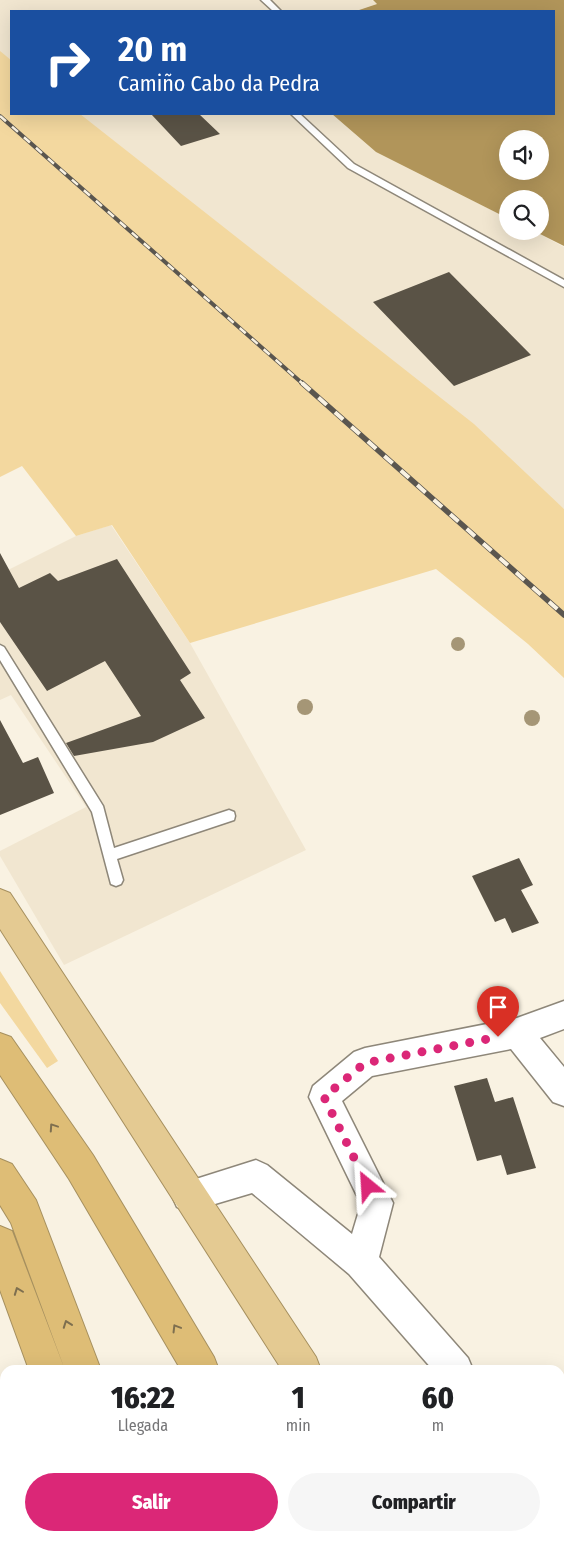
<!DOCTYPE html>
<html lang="es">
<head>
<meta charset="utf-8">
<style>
  :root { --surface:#fff; --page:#f6f6f6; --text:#202124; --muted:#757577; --accent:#db2777 }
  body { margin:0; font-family:"Fira Sans Condensed",sans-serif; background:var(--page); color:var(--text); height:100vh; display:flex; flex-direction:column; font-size:19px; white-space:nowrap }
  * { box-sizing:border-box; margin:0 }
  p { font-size:16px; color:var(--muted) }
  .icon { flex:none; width:28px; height:28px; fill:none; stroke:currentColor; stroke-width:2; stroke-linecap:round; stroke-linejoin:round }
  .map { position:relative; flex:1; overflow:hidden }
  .panel { position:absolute; left:0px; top:1365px; width:565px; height:176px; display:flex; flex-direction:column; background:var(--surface); border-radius:15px 15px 0 0; box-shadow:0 5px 20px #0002 }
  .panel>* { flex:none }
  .top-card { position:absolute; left:10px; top:10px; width:545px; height:105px; border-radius:0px; box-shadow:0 5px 20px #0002; background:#1a4fa0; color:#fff; overflow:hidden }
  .fabs { position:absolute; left:499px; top:130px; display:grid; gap:10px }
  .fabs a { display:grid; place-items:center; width:50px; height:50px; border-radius:50%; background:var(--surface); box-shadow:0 5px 20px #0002; font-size:25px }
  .pin { position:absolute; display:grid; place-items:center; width:42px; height:42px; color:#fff; margin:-51px -21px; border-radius:50% 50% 50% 0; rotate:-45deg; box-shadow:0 0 5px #0007 }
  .pin .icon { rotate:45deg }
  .me { position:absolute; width:55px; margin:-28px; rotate:333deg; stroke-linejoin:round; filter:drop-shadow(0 0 4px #0008) }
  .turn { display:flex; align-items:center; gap:18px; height:105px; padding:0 25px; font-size:22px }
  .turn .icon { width:65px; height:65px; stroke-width:2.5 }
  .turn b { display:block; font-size:35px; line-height:42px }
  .eta { display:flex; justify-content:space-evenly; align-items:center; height:85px; text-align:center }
  .eta b { font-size:30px; font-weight:800; line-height:35px }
  .primary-button { display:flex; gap:10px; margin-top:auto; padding:10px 25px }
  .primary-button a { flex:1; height:58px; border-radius:30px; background:var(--accent); color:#fff; font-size:20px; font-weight:800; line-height:58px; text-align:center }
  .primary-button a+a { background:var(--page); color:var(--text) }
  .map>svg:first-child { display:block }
  .built { fill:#f1e6d0 }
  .green { fill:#f3d89f }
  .water { fill:#b1955a; fill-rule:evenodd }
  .building { fill:#5a5346 }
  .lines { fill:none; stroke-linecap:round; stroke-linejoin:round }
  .service-casing { stroke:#8e8779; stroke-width:3 }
  .minor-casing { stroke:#8e8779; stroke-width:3 }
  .trunk-casing { stroke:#a6905f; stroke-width:2 }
  .motorway-casing { stroke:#a6905f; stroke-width:2 }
  .service { fill:#fff; fill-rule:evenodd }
  .minor { fill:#fff; fill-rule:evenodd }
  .trunk { fill:#e4ca92; fill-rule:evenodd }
  .motorway { fill:#debd76; fill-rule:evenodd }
  .rail-far1-casing { stroke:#5a564f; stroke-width:4 }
  .rail-casing { stroke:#5a564f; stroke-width:5.5 }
  .rail-far1 { stroke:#f9f2e2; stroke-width:2.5; stroke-dasharray:8; stroke-linecap:butt }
  .rail { stroke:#f9f2e2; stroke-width:4; stroke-dasharray:11; stroke-linecap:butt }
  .tree { fill:#a59676 }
  .oneway { stroke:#7e6f4f }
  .route { stroke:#db2777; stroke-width:9; stroke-dasharray:0 16.2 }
</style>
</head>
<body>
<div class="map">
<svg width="564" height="1541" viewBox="0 0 564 1541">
  <rect width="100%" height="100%" fill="#f9f2e2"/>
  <!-- built -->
  <path class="built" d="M0,0H372L377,4L356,11H11V60L0,52Z
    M79,114H332L376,152L507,218L508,231H534L564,247V509Z
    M111,525L190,643L306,850L64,965L0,856V851L86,807L11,695L0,700V574L76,536Z"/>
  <!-- green -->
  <path class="green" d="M0,51L11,60V114H80L474,424L564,509V678L528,644L436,569L190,643L112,525L76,536L22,466L0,477Z
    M0,971L58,1061L47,1068L0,1003Z
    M498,1536H549L553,1541H501Z"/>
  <!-- water -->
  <path class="water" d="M373,0H564V246L534,231H540V199H508L507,218L376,152L332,114H554V11H356L377,4ZM508,139H540V171H508Z"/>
  <!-- building -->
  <path class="building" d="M151,114H199L220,134L181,146Z
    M449,272L531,355L454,386L373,302Z
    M0,553L19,588L50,573L58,581L117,559L191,673L180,680L205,718L153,742L74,756L66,743L141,716L105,661L47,691L0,622Z
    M0,720L23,763L38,757L54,793L0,815Z
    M519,858L533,885L521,890L539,923L512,933L505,918L495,922L472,876Z
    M487,1078L495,1102L513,1097L536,1168L507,1175L501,1155L477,1161L454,1086Z"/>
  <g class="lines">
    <!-- service casing -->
    <g class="service-casing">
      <path id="service" d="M261,0H270L281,11H273Z
        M291,114H300L354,164L564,280V287L348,168Z
        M0,645L4,647L103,806L114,848L229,810L234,812L235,816L234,820L117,859L123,880L121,884L116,886L111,884L92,812L0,660Z"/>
    </g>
    <!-- minor casing -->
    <g class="minor-casing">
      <path id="minor" d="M564,1001V1029L540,1038L564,1067V1106L553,1102L511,1049L372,1076L342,1101L393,1203L379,1257L468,1358L473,1370H433L349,1274L252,1193L188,1212L177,1207L172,1196L177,1185L256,1160L267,1165L352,1234L361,1204L309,1097L313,1086L354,1052L365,1048L517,1018Z
        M560,1470L564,1472V1511L560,1509Z"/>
    </g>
    <!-- trunk casing -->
    <g class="trunk-casing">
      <path id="trunk" d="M0,889L10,893L316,1357L321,1370H282L0,929Z
        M393,1536H432L434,1541H395Z"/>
    </g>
    <!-- motorway casing -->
    <g class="motorway-casing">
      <path id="motorway" d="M0,1033L11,1037L93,1155L214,1357L219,1370H181L69,1179L0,1075Z
        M0,1159L12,1164L36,1200L101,1370H65L11,1223L0,1205Z
        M0,1226L12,1231L65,1370H29L0,1290Z
        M0,1521L5,1523V1536H17L19,1541H0Z
        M72,1536H110L112,1541H74Z
        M112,1536H150L151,1541H113Z
        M277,1536H316L318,1541H279Z"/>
    </g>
    <!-- service -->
    <use href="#service" class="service"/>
    <!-- minor -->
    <use href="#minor" class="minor"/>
    <!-- trunk -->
    <use href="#trunk" class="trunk"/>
    <!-- motorway -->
    <use href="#motorway" class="motorway"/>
    <!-- rail-far1 casing -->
    <g class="rail-far1-casing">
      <path id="rail-far1" d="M0,116L303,384"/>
    </g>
    <!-- rail casing -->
    <g class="rail-casing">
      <path id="rail" d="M302,383L564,615"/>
    </g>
    <!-- rail-far1 -->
    <use href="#rail-far1" class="rail-far1"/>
    <!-- rail -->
    <use href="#rail" class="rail"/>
  </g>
  <!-- trees -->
  <g class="tree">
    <circle cx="458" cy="644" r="7"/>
    <circle cx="305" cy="707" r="8"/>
    <circle cx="532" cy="718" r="8"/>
  </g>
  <!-- one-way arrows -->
  <defs><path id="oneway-chevron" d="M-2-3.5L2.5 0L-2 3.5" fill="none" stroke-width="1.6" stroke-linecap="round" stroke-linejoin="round" transform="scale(1.25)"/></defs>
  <g class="oneway">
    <use href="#oneway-chevron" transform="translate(53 1127) rotate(-124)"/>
    <use href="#oneway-chevron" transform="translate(18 1291) rotate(-111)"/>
    <use href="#oneway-chevron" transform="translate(67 1324) rotate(-110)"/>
    <use href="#oneway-chevron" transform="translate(176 1328) rotate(-121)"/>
  </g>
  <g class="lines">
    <!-- route -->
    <path class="route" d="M368,1186L324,1097L365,1063L498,1037"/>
  </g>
</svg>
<div class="fabs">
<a><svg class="icon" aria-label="sound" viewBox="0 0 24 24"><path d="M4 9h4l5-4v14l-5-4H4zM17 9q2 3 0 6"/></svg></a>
<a><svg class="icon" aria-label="search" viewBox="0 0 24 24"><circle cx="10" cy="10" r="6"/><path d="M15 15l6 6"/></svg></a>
</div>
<div class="pin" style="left:498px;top:1037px;background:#d93025"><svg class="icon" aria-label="arrive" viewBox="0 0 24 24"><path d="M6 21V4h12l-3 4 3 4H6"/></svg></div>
<svg class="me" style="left:368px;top:1186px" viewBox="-20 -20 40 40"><path d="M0-17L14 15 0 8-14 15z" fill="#db2777" stroke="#fff" stroke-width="4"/></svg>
<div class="top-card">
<div class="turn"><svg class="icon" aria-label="right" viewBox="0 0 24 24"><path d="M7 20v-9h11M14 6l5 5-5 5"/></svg><div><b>20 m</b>Camiño Cabo da Pedra</div></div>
</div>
<section class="panel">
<div class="eta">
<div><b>16:22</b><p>Llegada</p></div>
<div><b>1</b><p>min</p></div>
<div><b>60</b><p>m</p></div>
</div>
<div class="primary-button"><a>Salir</a><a>Compartir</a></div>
</section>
</div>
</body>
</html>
